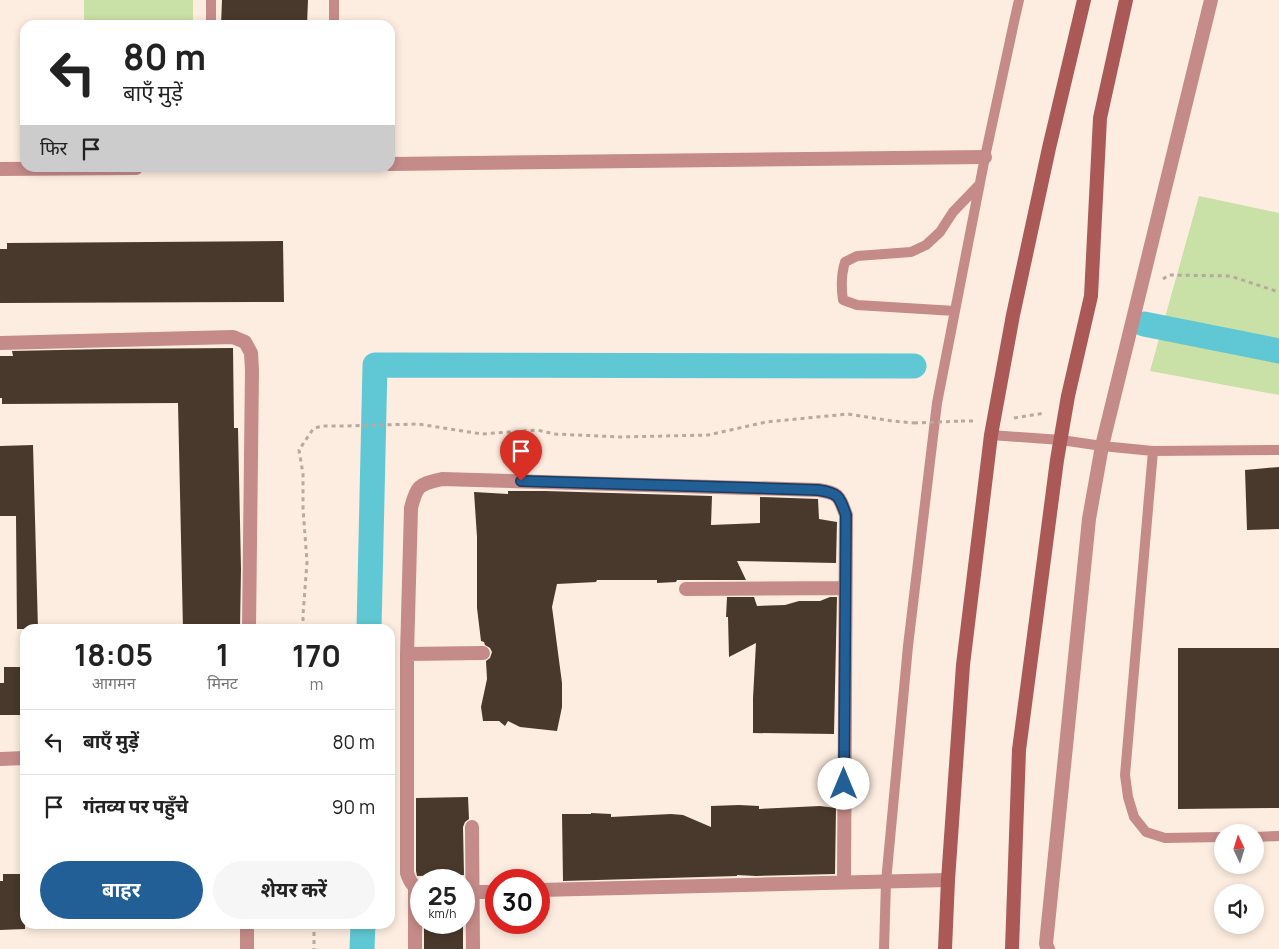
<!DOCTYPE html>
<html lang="hi">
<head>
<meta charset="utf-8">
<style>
  :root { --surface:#fff; --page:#f6f6f6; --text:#222; --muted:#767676; --line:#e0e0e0; --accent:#225f96 }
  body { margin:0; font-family:Manrope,"Noto Sans Devanagari",sans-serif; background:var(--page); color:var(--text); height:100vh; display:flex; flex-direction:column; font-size:19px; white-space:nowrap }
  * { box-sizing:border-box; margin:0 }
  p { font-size:16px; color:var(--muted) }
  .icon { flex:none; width:28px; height:28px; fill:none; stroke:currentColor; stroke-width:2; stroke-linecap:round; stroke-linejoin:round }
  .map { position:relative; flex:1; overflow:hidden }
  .sheet { position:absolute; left:20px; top:624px; width:375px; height:305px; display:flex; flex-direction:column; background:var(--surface); border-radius:15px; box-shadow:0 2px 8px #0003 }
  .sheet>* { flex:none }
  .banner { position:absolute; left:20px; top:20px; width:375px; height:152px; border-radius:15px; box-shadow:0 2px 8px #0003; background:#fff; color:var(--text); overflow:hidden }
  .needle { width:32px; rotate:356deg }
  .buttons { position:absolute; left:1214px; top:824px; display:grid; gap:10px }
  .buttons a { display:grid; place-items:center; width:50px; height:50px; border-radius:50%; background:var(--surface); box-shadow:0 2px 8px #0003; font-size:25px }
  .speed { position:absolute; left:410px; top:869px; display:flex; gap:10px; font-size:25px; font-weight:700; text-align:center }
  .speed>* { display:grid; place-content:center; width:65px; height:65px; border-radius:50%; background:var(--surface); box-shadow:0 2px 8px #0003; line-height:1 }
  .speed small { font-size:12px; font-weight:400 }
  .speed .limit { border:8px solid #d22; background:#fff; color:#111 }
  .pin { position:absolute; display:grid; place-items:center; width:42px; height:42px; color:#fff; margin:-51px -21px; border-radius:50% 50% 50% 0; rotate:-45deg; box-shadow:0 0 5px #0007 }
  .pin .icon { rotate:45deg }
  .me { position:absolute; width:55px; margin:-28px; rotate:0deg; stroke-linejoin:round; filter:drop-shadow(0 0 4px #0008) }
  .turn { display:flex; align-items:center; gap:18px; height:105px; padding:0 20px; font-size:22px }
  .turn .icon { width:65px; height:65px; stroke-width:2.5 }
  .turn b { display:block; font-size:35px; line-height:42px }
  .then { display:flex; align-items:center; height:48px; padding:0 20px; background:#0003; gap:10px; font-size:19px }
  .eta { display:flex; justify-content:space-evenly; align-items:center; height:85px; text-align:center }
  .eta b { font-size:30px; font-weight:700; line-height:35px }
  .button { display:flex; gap:10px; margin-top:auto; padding:10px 20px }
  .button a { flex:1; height:58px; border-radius:30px; background:var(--accent); color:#fff; font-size:20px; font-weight:700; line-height:58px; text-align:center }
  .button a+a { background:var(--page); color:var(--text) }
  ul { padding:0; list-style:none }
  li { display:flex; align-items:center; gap:15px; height:65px; padding:0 20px; border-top:1px solid var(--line) }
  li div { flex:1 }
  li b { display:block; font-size:19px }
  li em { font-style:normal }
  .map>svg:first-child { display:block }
  .green { fill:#c9e0a6 }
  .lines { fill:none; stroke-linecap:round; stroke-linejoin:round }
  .canal { stroke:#60c8d4; stroke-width:25 }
  .building { fill:#49392c }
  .path { stroke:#b6a99f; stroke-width:3; stroke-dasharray:4 4; stroke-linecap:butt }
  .service { stroke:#c58b88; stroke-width:10 }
  .minor { stroke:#c58b88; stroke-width:14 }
  .tertiary { stroke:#c58b88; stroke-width:14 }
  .secondary { stroke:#aa5957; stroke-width:14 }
  .path-bridge { stroke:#b6a99f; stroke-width:3; stroke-dasharray:4 4; stroke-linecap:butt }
  .route-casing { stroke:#163e62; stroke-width:12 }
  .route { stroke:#225f96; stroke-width:9 }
</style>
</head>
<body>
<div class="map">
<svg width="1279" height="949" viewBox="0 0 1279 949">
  <rect width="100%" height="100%" fill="#fdede0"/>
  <!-- green -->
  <path class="green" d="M84,0H193V25H84Z
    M1199,196L1279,213V395L1150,371Z"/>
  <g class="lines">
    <!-- canal -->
    <path class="canal" d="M1144,324L1279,351
      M369,629L375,365L914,366
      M362,949L363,924"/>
  </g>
  <!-- building -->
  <path class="building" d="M222,0H308L307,25H221Z
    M283,241L284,302L0,303V249H7V243Z
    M233,348L234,428H238L241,569L240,629H183L178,403L2,404V398H0V356H13L12,351L106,349Z
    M33,445L38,629H17L16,516H0V446Z
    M1279,467V529L1247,530L1245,470Z
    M508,491H545L712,496L711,525L760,523V497L818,499L819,519L837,522L836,563L737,561L746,580H677L676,582L657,583V580H597L596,582L557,584L552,607L562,683V707L557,731L520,727L508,721L505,726L499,721H483L481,707L487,679L486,661L490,658L492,652L490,648L485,645L484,642L481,641L477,608V537L474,492L508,494Z
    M727,597H754L757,606L785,605L799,601H820L830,597H837L834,734L753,733V698L756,643L729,657L728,617H726Z
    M1178,648H1279V808L1178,809Z
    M4,667H25V715H0V683H4Z
    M468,797L469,819L465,822L463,827L464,875L417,876L416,871V798Z
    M739,805L759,806V809L820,806L836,808L835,874L756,876L737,875V876L563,881L562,814H591V813L611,814V817L671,814L683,815L711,827V806Z
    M3,874H25V929L0,930V881H3Z
    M424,922H463V949H424Z"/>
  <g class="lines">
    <!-- path -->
    <path class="path" d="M1163,279L1169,275L1230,276L1279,292
      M1014,418L1045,413
      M961,421H976
      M303,629V615L307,562L303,508V474L299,450L313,429L321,426H344L418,424L482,434L537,430L555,434L620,437L708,435L766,422L848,414L892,421L914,423
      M314,924V949"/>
    <!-- service -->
    <path class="service" d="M334,0V25
      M211,25V0
      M955,311L857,305L843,300C841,287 841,275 845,262L857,256L911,252L926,245L940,232L953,212L978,186
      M991,435L1061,440L1102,446L1153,451L1279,450
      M1153,451L1125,775L1128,797L1134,817L1146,832L1165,838L1222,837
      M1255,837L1279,836
      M884,949L886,882L908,646L937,403L985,157L1014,22L1019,0"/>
    <!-- minor -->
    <path class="minor" d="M390,164L985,157
      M0,169L136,168
      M0,343L233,337L245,342L251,353L252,370L249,629
      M686,589L845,588
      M407,654L483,653
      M0,759L25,758
      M472,827L473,949
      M415,887V949
      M421,890C413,887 410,882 407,873V654L411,508C417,484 419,485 442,479L818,490C839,493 839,496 846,515L844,882
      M539,890L948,880
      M465,892H496
      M247,949V924"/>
    <!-- tertiary -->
    <path class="tertiary" d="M1048,949L1046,944L1089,519L1102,446L1211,0"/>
    <!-- secondary -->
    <path class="secondary" d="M945,949L948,880L963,665L991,435L1013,315L1049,148L1084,0
      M1012,949L1019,750L1057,460L1068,396L1091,296L1100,118L1126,0"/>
    <!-- path-bridge -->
    <path class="path-bridge" d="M914,423L961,421"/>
  </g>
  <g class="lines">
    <!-- route casing -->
    <g class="route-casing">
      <path id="route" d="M521,481L818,490C839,493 839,496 846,515L844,784"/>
    </g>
    <!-- route -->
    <use href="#route" class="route"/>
  </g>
</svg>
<div class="buttons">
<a><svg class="needle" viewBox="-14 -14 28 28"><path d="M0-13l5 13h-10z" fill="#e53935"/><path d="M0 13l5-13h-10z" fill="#767676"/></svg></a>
<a><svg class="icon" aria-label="sound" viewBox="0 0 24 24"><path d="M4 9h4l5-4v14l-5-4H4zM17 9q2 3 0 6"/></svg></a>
</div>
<div class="speed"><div>25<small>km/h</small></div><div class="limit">30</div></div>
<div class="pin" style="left:521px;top:481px;background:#d93025"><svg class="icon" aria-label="arrive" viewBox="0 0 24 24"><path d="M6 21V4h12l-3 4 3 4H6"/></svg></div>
<svg class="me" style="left:844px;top:784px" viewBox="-20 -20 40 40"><circle r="19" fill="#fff"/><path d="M0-13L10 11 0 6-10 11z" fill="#225f96"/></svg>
<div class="banner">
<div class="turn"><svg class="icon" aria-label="left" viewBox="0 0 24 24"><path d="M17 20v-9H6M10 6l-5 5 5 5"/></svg><div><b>80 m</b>बाएँ मुड़ें</div></div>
<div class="then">फिर<svg class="icon" aria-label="arrive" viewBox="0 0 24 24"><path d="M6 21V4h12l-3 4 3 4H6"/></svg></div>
</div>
<section class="sheet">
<div class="eta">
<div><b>18:05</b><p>आगमन</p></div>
<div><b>1</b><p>मिनट</p></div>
<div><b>170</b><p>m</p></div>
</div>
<ul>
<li><svg class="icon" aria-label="left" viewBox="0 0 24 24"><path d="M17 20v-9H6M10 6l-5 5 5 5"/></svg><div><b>बाएँ मुड़ें</b></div><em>80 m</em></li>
<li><svg class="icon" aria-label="arrive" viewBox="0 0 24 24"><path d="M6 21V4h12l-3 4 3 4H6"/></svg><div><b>गंतव्य पर पहुँचे</b></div><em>90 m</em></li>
</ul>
<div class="button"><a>बाहर</a><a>शेयर करें</a></div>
</section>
</div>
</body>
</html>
